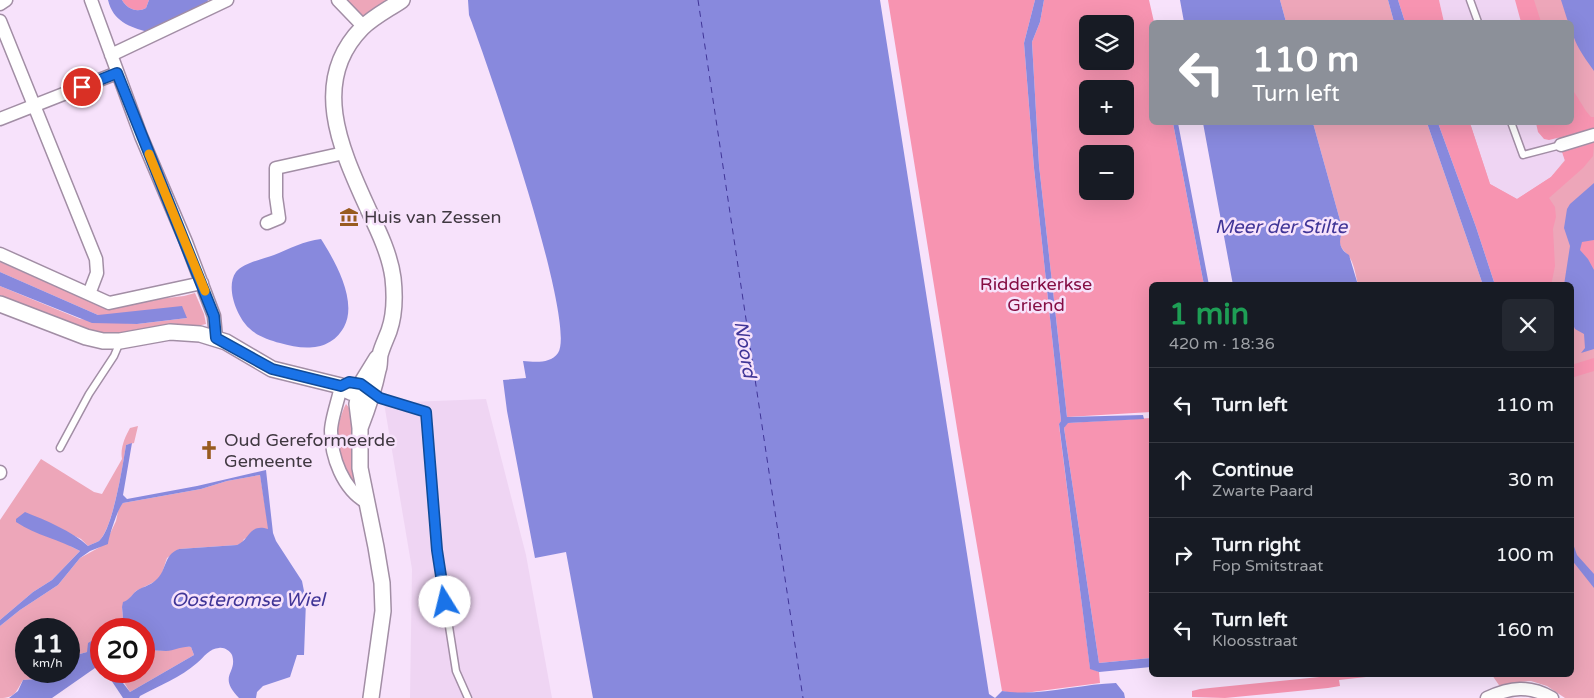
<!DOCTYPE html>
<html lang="en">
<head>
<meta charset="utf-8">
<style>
  :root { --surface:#171b24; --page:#242831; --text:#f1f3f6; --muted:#9ea1a6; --line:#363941 }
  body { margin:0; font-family:"Varela Round",sans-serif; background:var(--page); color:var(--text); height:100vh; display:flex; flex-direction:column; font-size:19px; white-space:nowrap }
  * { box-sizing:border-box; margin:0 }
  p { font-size:16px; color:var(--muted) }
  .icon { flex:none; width:28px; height:28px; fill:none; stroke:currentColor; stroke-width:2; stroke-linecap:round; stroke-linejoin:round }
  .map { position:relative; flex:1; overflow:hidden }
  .panel { position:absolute; left:1149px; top:282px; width:425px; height:395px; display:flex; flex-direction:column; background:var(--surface); border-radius:8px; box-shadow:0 5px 20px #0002 }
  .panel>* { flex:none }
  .top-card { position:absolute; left:1149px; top:20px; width:425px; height:105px; border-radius:8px; box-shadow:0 5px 20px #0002; background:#8c9099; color:#fff; overflow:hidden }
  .tools { position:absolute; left:1079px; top:15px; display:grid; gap:10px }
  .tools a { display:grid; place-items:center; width:55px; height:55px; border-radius:8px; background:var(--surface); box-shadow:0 5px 20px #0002; font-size:25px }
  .speed { position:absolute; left:15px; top:618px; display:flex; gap:10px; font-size:25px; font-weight:700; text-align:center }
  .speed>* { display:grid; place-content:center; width:65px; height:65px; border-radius:50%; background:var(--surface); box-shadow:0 5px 20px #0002; line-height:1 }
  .speed small { font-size:12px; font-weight:400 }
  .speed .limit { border:8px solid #d22; background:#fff; color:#111 }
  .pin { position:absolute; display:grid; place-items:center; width:42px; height:42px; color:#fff; margin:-21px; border:2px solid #fff; border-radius:50%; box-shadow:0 1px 5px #0007 }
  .me { position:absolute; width:55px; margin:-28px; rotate:351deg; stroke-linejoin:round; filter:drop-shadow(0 0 4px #0008) }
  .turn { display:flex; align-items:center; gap:18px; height:105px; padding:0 20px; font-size:22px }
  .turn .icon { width:65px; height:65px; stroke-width:2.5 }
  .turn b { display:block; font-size:35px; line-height:42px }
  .round { display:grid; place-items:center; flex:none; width:52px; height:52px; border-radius:8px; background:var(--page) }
  .head { display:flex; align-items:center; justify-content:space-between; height:85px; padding:0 20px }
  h1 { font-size:30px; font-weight:700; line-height:38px; color:#1e9e55 }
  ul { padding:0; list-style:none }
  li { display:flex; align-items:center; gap:15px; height:75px; padding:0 20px; border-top:1px solid var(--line) }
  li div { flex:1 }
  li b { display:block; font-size:19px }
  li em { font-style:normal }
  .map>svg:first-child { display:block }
  .built { fill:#efd5f3 }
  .green { fill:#eda6b9 }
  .forest { fill:#f794b1; fill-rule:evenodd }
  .water { fill:#8889dd }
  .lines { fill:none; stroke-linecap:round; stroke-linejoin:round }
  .ferry { stroke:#403597; stroke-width:1; stroke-dasharray:6 5; stroke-linecap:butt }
  .service-casing { stroke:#a28ea5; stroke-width:9 }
  .minor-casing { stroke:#a28ea5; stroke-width:15 }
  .tertiary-casing { stroke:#a28ea5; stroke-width:18 }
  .service { stroke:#fff; stroke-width:6 }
  .minor { stroke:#fff; stroke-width:12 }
  .tertiary { stroke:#fff; stroke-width:15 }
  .route-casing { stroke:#114b97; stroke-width:12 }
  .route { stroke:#1a73e8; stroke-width:9 }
  .slow { stroke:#f59e0b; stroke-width:9 }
  .labels { text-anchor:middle; stroke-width:5; stroke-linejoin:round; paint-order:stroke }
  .poi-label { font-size:18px; fill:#403841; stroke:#f7e2fb; text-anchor:start }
  .park-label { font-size:18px; fill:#850e44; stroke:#f7e2fb }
  .water-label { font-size:19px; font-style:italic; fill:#403597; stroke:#f7e2fb }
</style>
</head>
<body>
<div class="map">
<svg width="1594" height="698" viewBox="0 0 1594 698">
  <rect width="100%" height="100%" fill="#f7e2fb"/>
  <!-- built -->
  <path class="built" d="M1439,0H1517L1524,22H1444Z
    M1470,123H1554L1565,161L1551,177L1517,199L1490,184Z
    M486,399L526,555L552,698H410L412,569L384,403Z"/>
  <!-- green -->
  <path class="green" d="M347,0H387L363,16Z
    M1280,0H1388L1394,22H1286Z
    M1517,0H1594V698H1565L1547,686L1531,681L1519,682L1501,688L1492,675H1571V558L1574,562L1571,549V285H1495L1470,123L1490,184L1517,199L1551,177L1565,160L1554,123L1571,122V22H1524Z
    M1313,123H1427L1483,285H1358C1356,277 1355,269 1352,262C1346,248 1334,249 1343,231Z
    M0,262L100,306L184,296L195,293L204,314L206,324C176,332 122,338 92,332L0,295V286L80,319L137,324L187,318L98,315L0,272Z
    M346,404L354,414L356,486C341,464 333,446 340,419C342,414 343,409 346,404Z
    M138,426L134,443L126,445C123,465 113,528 99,541C96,543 91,544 88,546L81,539L62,530L70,546L80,551L52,580L33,592L0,620V520L41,459L94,492L102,494L122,459C120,448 125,437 130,428Z
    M260,475L269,530L244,539L242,543L237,545L179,549L167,558L161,576L156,581L136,591L122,607L124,629H101V639L93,640L87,652L69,657V629H26V671H40V676L36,679L23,680C16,691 16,698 0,698V626L20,610L58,585L80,558L100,547L109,536L116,521L119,507L123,503L201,489L227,481Z
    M180,646L191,647L194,655L130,692L117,671H144V650C156,650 168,653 180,646Z"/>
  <!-- forest -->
  <path class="forest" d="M122,0H149L146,8C137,13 127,9 122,0Z
    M888,0H1035L1024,43L1034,168L1061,421L1059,425L1090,668L1099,672L1100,683L1017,694L1002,691L960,447Z
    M1044,0H1149L1154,22H1151V122L1173,123L1204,285H1151V412L1067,417L1039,165L1032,42L1040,22ZM1088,24H1125V61H1088ZM1088,89H1125V126H1088ZM1088,154H1125V191H1088Z
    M1398,0H1439L1444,22H1405Z
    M1515,0H1534L1541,22H1521Z
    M1571,87L1586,111L1591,117H1594V129L1549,140L1544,139L1538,132L1536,123L1571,122Z
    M1438,123H1470L1490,184L1517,199L1551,177L1565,161L1562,152L1594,143L1593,156L1583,168L1549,198L1555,207L1556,217L1553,229L1555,266L1552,281V285H1495L1476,227Z
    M1594,240V270L1588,259L1580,250L1581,242Z
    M1594,358V371L1571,378V365Z
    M1151,418V658L1099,663L1064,428L1067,423Z
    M1339,675H1384L1339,680L1340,686L1328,688L1225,698L1192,697V691L1200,689Z"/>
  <!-- water -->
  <path class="water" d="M108,0H122C127,9 137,13 146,8L149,0H208L206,6L148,32C129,27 113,21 108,0Z
    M468,0H880L989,694L995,698L1002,691C1037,697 1080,684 1116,683L1124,693L1125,698H593L566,552L535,558L507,411L503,380L526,378L523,361C535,362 550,364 558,353C578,324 486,59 469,15Z
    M1035,0H1044L1040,22L1032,42L1039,165L1067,417L1143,415L1144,419L1068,423L1064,428L1099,663L1151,658V667L1099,672L1090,669L1059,424L1061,421L1034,168L1024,43Z
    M1180,0H1280L1286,22H1184Z
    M1388,0H1398L1405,22H1394Z
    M1561,0H1594V71C1584,57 1571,40 1571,22H1568Z
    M1173,123H1178L1209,285H1204Z
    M1203,123H1313L1343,231C1338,241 1339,249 1349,255L1358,285H1233Z
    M1427,123H1438L1476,227L1495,285H1483Z
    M1594,183V240L1582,242L1580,250L1588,259L1594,270V349L1581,353L1585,348L1584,334L1575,329L1571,320V285H1564L1570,246L1564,228L1567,209L1570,204Z
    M321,239C335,261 358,301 344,327C330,352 303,350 280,343C269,340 257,336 249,328C237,317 225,287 236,272C243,263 263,259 274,255C289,249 304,241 321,239Z
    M0,272L98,315L182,306L187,318L137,324L92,323L0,286Z
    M132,443L123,495L127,499L197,486L266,470L273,533L276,541L302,581L306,601L304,655H297L290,677L263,686L257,692L256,698H239C217,675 238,674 232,655C230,651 224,647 219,648C210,648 204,657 197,663C181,677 159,686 140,696L139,698H123L105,671H117L123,683L130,692L194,655L191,647C181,646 175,651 166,651C159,651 151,650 144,650V629H124L122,607L123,602C129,600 131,596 135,592C141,587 150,586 156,580C167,571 163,555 179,549L237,545C250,540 249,523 268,529L260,475L227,481L201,489L123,503C118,508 109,536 108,544L90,551L80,558L58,585L20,610L0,626V620L33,592L52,580L80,551C59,539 37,536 16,522V519L25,512C45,520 72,531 88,546C91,544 96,543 99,541C113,529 123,464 126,445Z
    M1571,538L1577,555L1594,574V588L1571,559Z
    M101,639V666L95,668L52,698H9L18,691L23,680L36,679L40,676V671H69V657L87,652L88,643L93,640Z"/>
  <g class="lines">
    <!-- ferry -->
    <path class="ferry" d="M698,0L803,698"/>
    <!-- service casing -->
    <g class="service-casing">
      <path id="service" d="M1470,0L1478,22
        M1511,122L1523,155L1561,145
        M380,398L426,412L437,550L456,671L468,698
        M60,448L89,394L114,356L120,342"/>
    </g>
    <!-- minor casing -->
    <g class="minor-casing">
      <path id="minor" d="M91,0L141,136L186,242L214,316L216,338
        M338,0L364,27
        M0,4L6,0
        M0,21L96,259L97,273L89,294
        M111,55L227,0
        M0,119L117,73
        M1561,145L1594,135
        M267,223L279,218L276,197V168L344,153
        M0,254L109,303L202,283
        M341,386C339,398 331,419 331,431C331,457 343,489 366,502
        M0,472V473
        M1487,698C1511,687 1529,685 1552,698"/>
    </g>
    <!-- tertiary casing -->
    <g class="tertiary-casing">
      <path id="tertiary" d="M0,304L86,337L103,341H120L170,332L200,334L226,342L272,369L341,386C350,395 360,394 371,393
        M360,428C367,410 374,390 378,370C380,366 379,360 380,355C382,347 386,339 389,331C395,314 395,296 393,278C390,255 379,232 369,211C343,153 308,83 362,28C373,17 389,9 402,0
        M371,698L383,611L382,583L376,547L360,468V428L357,404L361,384L377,358"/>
    </g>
    <!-- service -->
    <use href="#service" class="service"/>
    <!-- minor -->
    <use href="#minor" class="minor"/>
    <!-- tertiary -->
    <use href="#tertiary" class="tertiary"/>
  </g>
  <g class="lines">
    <!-- route casing -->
    <g class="route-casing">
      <path id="route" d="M82,87L117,73L214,316L216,338L272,369L341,386L349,382L361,384L380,398L426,412L437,550L445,602"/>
    </g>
    <!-- route -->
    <use href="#route" class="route"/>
    <!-- slow -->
    <path class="slow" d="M149,154L205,291"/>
  </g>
  <!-- icons -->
  <defs>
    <g id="museum-bare" transform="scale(1.5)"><path d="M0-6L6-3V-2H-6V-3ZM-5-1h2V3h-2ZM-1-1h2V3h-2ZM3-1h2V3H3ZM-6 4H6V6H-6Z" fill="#985b1f" stroke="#f7e2fb" stroke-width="2.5" paint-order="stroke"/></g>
    <g id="church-bare" transform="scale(1.5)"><path d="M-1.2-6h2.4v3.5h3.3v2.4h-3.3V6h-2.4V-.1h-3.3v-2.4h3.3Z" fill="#985b1f" stroke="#f7e2fb" stroke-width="2.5" paint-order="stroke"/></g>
  </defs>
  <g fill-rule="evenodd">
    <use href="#museum-bare" x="349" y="217"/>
    <use href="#church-bare" x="209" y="450"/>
  </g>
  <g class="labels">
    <!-- poi labels -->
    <g class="poi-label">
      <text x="364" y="223">Huis van Zessen</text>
      <text x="224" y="446">Oud Gereformeerde<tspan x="224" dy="21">Gemeente</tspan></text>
    </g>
    <!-- park labels -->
    <g class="park-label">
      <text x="1036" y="290">Ridderkerkse<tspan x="1036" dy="21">Griend</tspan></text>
    </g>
    <!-- water labels -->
    <g class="water-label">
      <text x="1281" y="233">Meer der Stilte</text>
      <text transform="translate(746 349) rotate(81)" y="7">Noord</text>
      <text x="248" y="606">Oosteromse Wiel</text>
    </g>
  </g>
</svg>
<div class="tools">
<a><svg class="icon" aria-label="layers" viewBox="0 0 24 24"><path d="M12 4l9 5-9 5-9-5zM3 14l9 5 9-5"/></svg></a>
<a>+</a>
<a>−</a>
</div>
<div class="speed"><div>11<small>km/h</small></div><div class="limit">20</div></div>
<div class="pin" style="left:82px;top:87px;background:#d93025"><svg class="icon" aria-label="arrive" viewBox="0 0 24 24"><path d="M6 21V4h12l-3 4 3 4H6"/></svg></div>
<svg class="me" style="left:445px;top:602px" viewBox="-20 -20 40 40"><circle r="19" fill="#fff"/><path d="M0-13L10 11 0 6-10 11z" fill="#1a73e8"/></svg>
<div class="top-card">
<div class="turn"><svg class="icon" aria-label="left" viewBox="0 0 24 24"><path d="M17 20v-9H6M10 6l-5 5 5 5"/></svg><div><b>110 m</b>Turn left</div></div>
</div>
<section class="panel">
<div class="head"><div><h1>1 min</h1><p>420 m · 18:36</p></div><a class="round"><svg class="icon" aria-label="close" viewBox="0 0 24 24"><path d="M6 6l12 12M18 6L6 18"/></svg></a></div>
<ul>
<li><svg class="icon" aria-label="left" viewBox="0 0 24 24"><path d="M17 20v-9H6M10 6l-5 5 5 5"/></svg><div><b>Turn left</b></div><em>110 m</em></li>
<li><svg class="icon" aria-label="ahead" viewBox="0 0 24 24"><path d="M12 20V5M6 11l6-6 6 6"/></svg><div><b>Continue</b><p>Zwarte Paard</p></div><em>30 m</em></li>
<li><svg class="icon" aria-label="right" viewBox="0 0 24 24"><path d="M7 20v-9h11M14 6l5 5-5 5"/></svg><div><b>Turn right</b><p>Fop Smitstraat</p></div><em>100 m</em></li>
<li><svg class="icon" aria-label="left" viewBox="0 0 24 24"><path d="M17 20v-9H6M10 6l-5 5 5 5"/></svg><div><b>Turn left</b><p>Kloosstraat</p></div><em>160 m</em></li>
</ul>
</section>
</div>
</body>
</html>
